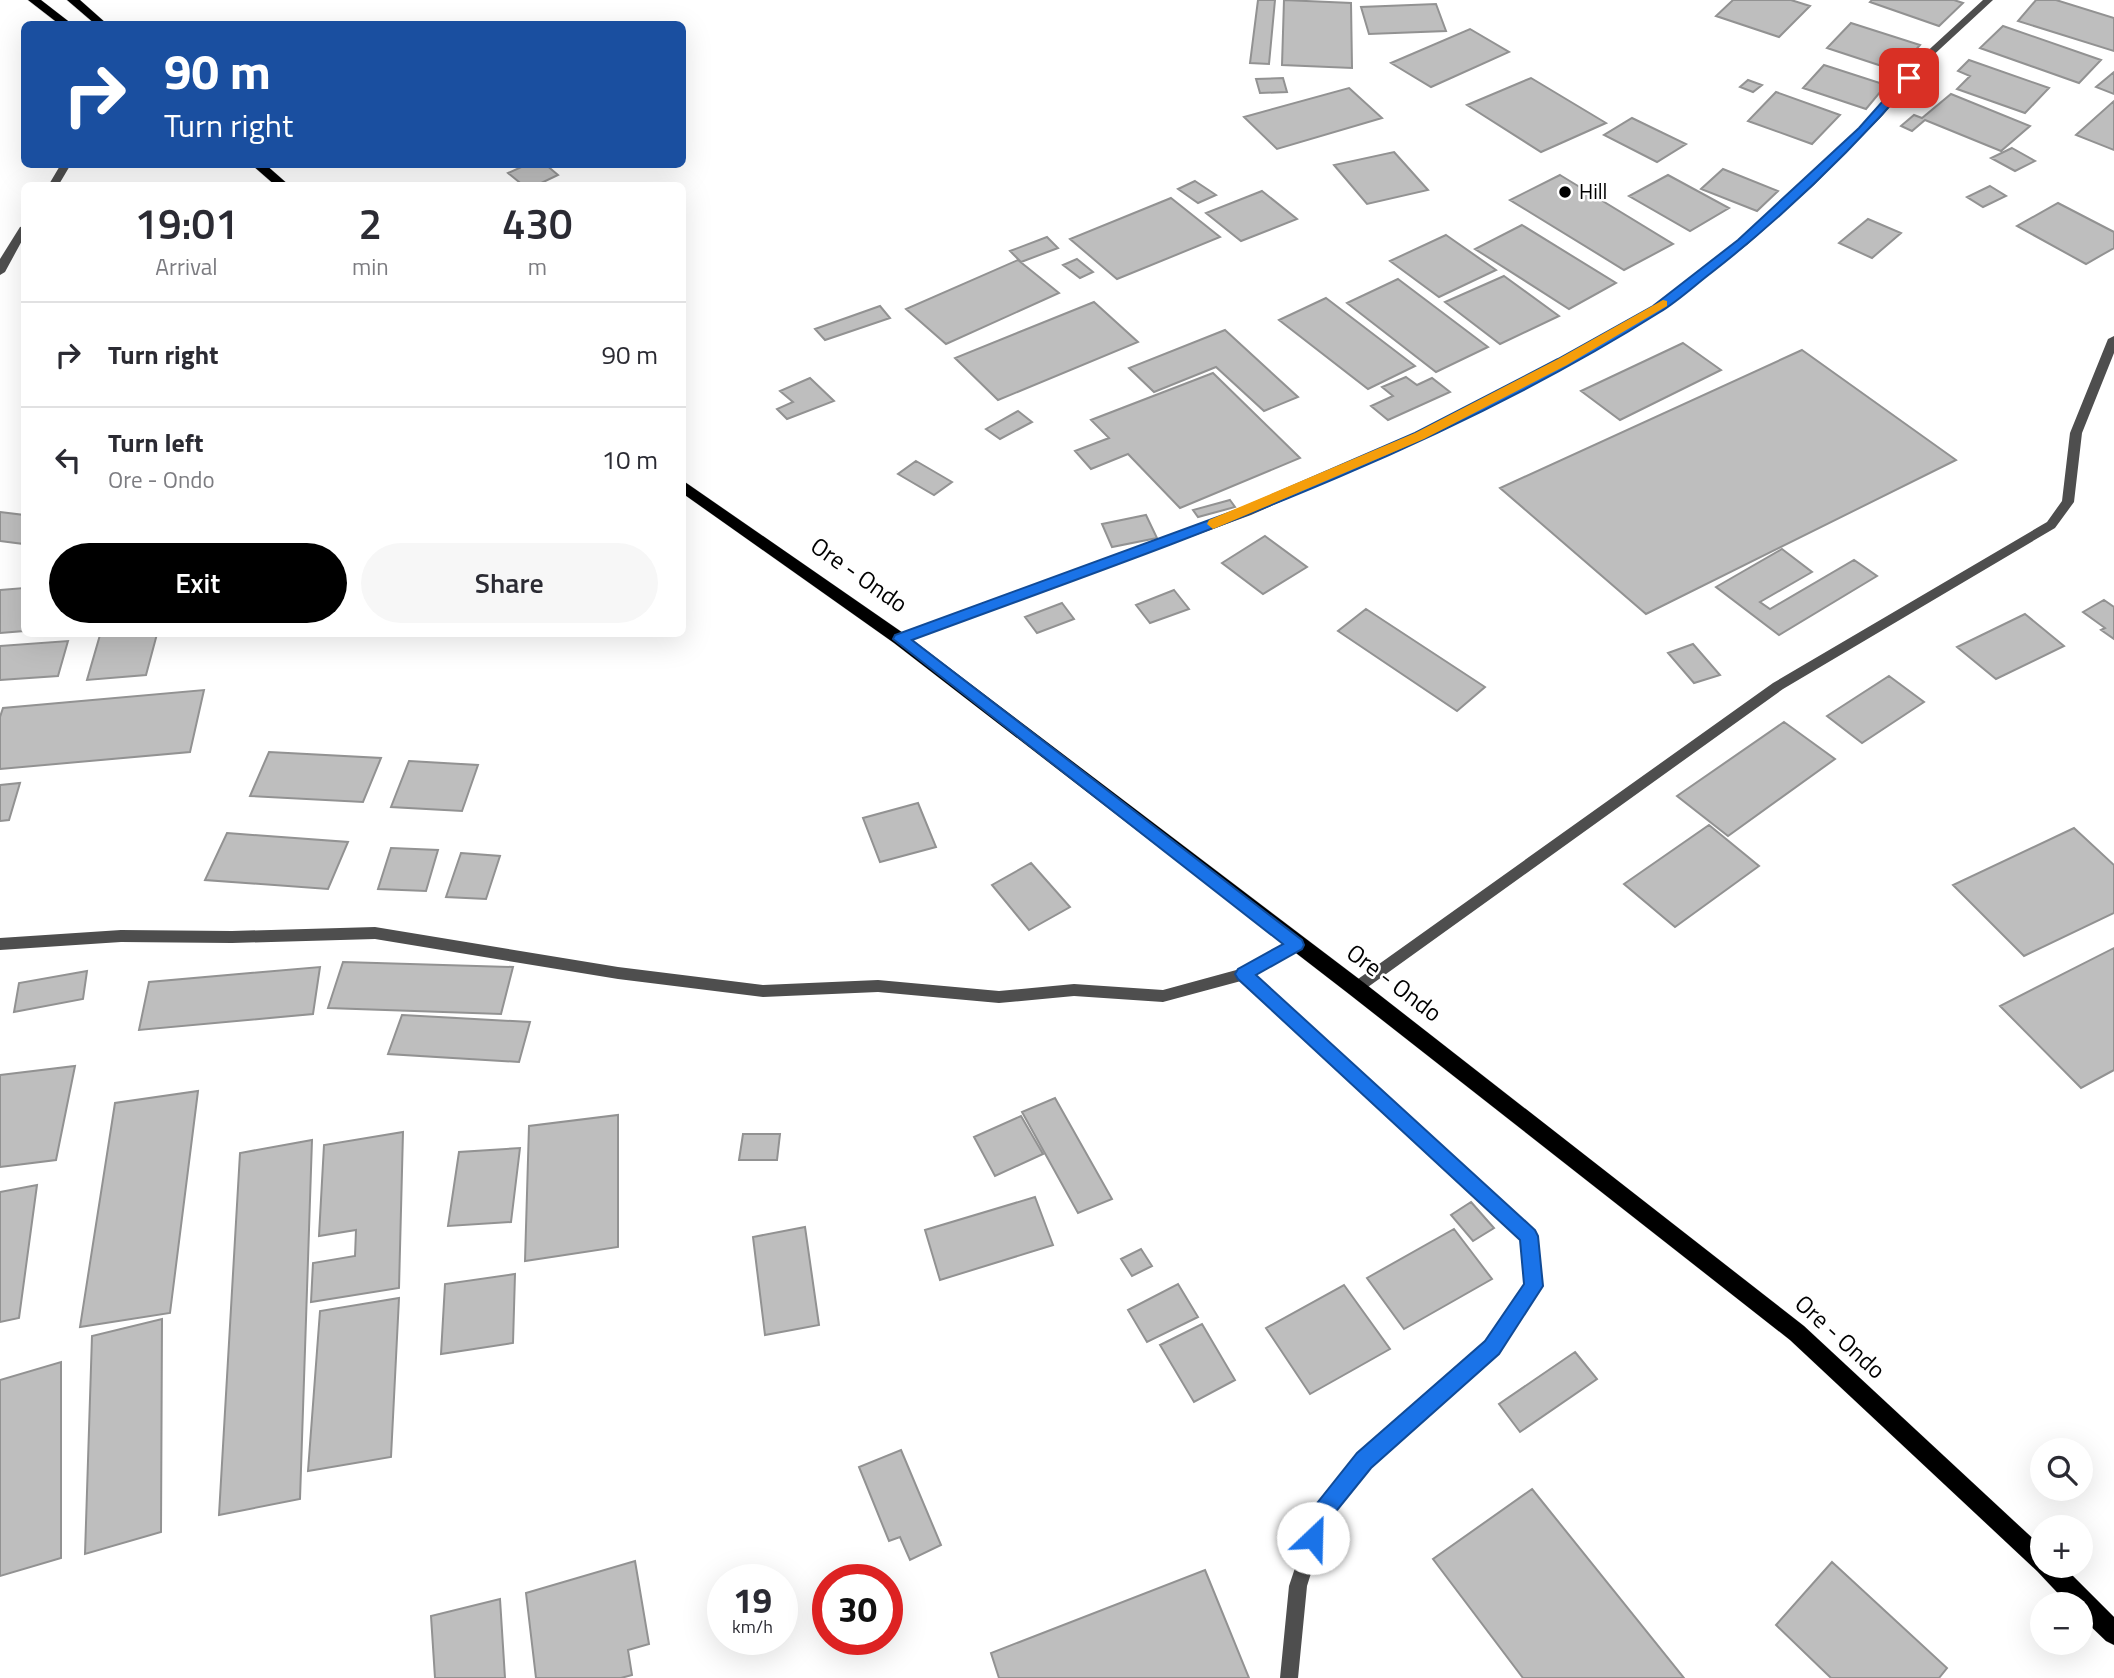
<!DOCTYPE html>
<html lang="en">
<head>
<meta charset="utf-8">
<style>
  :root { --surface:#fff; --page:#f7f7f7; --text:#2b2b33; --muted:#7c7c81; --line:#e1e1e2; --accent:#000 }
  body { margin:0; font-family:"Titillium Web",sans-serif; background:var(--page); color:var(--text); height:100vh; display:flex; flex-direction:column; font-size:26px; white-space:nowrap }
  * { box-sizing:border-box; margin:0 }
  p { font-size:23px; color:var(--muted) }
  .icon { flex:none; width:38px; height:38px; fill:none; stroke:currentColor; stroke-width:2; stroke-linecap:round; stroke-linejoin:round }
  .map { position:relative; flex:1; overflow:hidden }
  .side { position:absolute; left:21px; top:182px; width:665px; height:455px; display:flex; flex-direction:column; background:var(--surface); border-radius:10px; box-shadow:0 7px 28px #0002 }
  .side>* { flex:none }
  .top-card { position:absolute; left:21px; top:21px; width:665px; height:147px; border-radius:10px; box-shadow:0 7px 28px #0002; background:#1a4fa0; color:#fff; overflow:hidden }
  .fabs { position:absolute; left:2030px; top:1438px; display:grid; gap:14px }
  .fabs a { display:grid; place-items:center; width:63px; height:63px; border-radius:50%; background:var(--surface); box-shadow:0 7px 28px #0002; font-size:35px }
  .speed { position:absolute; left:707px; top:1564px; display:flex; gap:14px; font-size:35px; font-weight:700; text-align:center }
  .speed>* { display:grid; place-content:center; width:91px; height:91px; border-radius:50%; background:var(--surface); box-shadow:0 7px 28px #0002; line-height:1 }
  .speed small { font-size:18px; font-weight:400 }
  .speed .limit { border:10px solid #d22; background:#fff; color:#111 }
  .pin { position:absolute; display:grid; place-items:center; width:60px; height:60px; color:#fff; margin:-30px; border-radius:14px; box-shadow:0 4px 10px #0006 }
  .me { position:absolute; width:77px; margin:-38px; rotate:24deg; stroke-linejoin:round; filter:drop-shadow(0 0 5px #0008) }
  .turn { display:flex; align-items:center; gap:24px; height:147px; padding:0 28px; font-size:32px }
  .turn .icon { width:91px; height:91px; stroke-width:2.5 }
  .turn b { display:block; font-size:49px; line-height:60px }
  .eta { display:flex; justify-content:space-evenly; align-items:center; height:119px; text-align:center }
  .eta b { font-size:42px; font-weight:600; line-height:49px }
  .primary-button { display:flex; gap:14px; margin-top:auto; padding:14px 28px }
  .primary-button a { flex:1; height:80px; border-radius:42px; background:var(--accent); color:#fff; font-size:28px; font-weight:600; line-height:80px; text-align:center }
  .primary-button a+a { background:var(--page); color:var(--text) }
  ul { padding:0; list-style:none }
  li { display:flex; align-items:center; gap:21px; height:105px; padding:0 28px; border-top:2px solid var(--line) }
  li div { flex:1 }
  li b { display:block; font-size:26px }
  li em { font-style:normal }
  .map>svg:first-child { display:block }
  .building { fill:#bebebe; stroke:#929292; stroke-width:2 }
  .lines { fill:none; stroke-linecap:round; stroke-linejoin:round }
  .primary-casing { stroke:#dbdbdb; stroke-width:1 }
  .minor { fill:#4e4e4e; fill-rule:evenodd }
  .primary { fill:#000; fill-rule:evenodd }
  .route { fill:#1a73e8; stroke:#114b97; stroke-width:2 }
  .slow { fill:#f59e0b }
  .poi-dot { fill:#000; stroke:#fff; stroke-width:2.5 }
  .labels { text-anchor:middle; stroke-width:5; stroke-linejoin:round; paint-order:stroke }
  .far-poi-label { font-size:21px; fill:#000; stroke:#fff; text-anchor:start }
  .street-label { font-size:24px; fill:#000; stroke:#fff }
</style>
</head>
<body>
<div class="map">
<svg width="2114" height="1678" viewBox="0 0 2114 1678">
  <rect width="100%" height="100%" fill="#fff"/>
  <!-- building -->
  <path class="building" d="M1258,0H1275L1269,64L1250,63Z
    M1284,0L1351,3L1352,68L1282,65Z
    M1733,0H1791L1810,6L1779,37L1716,16Z
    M1872,0H1954L1963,3L1939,26L1870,2Z
    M2036,0H2056L2114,18V51L2018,21Z
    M1436,4L1446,31L1369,34L1361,7Z
    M1851,23L1920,45L1897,71L1827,48Z
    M2003,26L2101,60L2079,83L1980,48Z
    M1470,29L1509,52L1431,87L1391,63Z
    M1969,60L2049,88L2025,113L1957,89L1970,76L1958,71Z
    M1824,65L1886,85L1866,109L1803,88Z
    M2114,72V94L2096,87Z
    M1283,78L1287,92L1260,93L1256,79Z
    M1531,78L1606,123L1541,152L1467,105Z
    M1748,80L1762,85L1753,92L1740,87Z
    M1349,88L1382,118L1277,149L1244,117Z
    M1776,92L1840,115L1812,144L1748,121Z
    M1951,94L2030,126L2001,151L1925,120L1912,131L1901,126L1914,115L1922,118Z
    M2114,101V150L2076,135Z
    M1632,118L1686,144L1657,162L1604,135Z
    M2012,148L2035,161L2015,171L1991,158Z
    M1394,152L1428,190L1367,204L1334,165Z
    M528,164H545L558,175L535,186H524L508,173Z
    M1723,169L1778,191L1757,211L1701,189Z
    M1560,175L1673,244L1624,270L1510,200Z
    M1668,175L1729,208L1690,231L1629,196Z
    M1195,181L1216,195L1198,203L1178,189Z
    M1990,186L2006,196L1983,207L1967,197Z
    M1262,191L1297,219L1241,241L1206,213Z
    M1171,198L1220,237L1117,279L1070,239Z
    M2058,203L2114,232V248L2086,264L2017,226Z
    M1868,219L1901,233L1872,258L1839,243Z
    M1522,225L1616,283L1569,309L1475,249Z
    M1446,235L1496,270L1439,297L1390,261Z
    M1047,237L1058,248L1021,262L1010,251Z
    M1077,259L1093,272L1080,278L1063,265Z
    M1018,260L1059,293L946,344L906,309Z
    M1504,276L1559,316L1500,344L1445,302Z
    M1398,279L1488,347L1436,372L1347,303Z
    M1326,298L1415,366L1368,389L1279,320Z
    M1094,302L1138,342L998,400L955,358Z
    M880,306L890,318L825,340L815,329Z
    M1225,330L1298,397L1264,411L1216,367L1154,392L1129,368Z
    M1683,343L1721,370L1620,420L1581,391Z
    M1802,350L1956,460L1646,614L1500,488Z
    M1213,373L1300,458L1180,508L1128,454L1091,469L1075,451L1109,438L1091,420Z
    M1406,377L1417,385L1432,378L1450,392L1388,420L1371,406L1393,396L1382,387Z
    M810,378L834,401L787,419L777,409L793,402L780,391Z
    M1018,411L1032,422L1000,439L986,429Z
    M916,461L952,482L934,495L898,474Z
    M1230,500L1235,507L1198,517L1193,510Z
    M0,512L24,515V544L0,541Z
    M1146,515L1157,538L1112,547L1102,524Z
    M1265,536L1307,567L1263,594L1222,563Z
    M1782,549L1812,572L1760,602L1770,609L1854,560L1877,576L1779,635L1716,587Z
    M24,588V631L0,633V590Z
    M1174,590L1189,609L1150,623L1136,605Z
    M2104,600L2114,607V639L2101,630L2105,628L2083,612Z
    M1062,603L1074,619L1037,633L1025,617Z
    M1366,609L1485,687L1457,711L1338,631Z
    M2025,614L2064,646L1996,679L1957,647Z
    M123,634H157L146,675L87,680L100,635Z
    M68,641L58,676L0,680V646Z
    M1693,644L1720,675L1694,683L1668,653Z
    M1889,676L1924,702L1862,743L1827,716Z
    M204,690L190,752L0,769V717L3,708Z
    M1784,722L1835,759L1728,836L1677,796Z
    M269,752L381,758L363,802L250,796Z
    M409,761L478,765L462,811L391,807Z
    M20,783L9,820L0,821V785Z
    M918,803L936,847L880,862L863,818Z
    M1709,825L1759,866L1675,927L1624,884Z
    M2074,828L2114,865V913L2024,956L1953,885Z
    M227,833L348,842L328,889L205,880Z
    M391,848L438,850L426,891L378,889Z
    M461,853L500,856L486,899L446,897Z
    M1031,863L1070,907L1029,930L992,885Z
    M2114,948V1070L2081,1088L2000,1006Z
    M343,962L513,967L501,1014L328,1008Z
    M320,967L313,1014L139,1030L149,982Z
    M87,971L83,999L14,1012L19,983Z
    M402,1015L530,1022L519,1062L388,1054Z
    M75,1066L56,1160L0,1167V1075Z
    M198,1091L170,1313L80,1327L115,1103Z
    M1055,1098L1112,1199L1078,1213L1022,1112Z
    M618,1115V1247L525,1261L529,1126Z
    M1021,1116L1043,1154L995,1176L974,1137Z
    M403,1132L399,1288L311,1302L313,1263L355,1256L356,1230L319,1236L324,1145Z
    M743,1134H780L777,1160H739Z
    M312,1140L300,1499L219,1515L240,1153Z
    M520,1148L511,1222L448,1226L459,1152Z
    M37,1185L19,1318L0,1322V1192Z
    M1035,1197L1053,1245L940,1280L925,1230Z
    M1471,1202L1494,1228L1473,1241L1451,1215Z
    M805,1227L819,1325L765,1335L753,1237Z
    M1454,1229L1492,1279L1404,1329L1367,1278Z
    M1141,1249L1152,1266L1132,1276L1121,1259Z
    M515,1274L513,1343L441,1354L445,1284Z
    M1178,1284L1198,1317L1147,1342L1128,1310Z
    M1344,1285L1390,1349L1310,1394L1266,1328Z
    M399,1298L391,1457L308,1471L320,1311Z
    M162,1319L161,1532L85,1554L92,1336Z
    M1202,1324L1235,1380L1194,1402L1160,1345Z
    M1575,1352L1597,1379L1520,1432L1499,1404Z
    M61,1362V1558L0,1576V1380Z
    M901,1450L941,1545L910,1560L900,1537L889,1541L859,1467Z
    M1532,1489L1684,1678H1523L1433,1559Z
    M635,1561L649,1644L628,1650L632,1675L621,1678H536L526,1593Z
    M1832,1562L1947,1668L1939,1678H1831L1776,1625Z
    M1205,1570L1249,1678H999L991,1653Z
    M500,1599L505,1678H435L431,1616Z"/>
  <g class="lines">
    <!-- primary casing -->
    <g class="primary-casing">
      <path id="primary" d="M28,0H41L72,24H59Z
        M67,0H80L107,24H95Z
        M251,164H265L290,186H276Z
        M682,480L906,635L1363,982L1804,1326L2042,1547V1566H2063L2114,1617V1645L2106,1641L2081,1617V1605H2069L2037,1571L1790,1340L1349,994L894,643L682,493Z"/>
    </g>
    <!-- minor -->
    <path class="minor" d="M1983,0H1993L1927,61L1883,115L1815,184L1747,245L1661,310L1567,364L1423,439L1251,515L905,642H895L894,639L895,636L1243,509L1415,433L1559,360L1653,306L1739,241L1807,180L1877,111L1921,57Z
      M61,164H71L58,186H48Z
      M24,226V237L5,272L0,275V259L20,227Z
      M2114,336V353L2082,433L2074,502L2055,528L1783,689L1361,992L1356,994L1351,992L1349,988L1351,984L1773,683L2047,522L2062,501L2070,433L2108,339Z
      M375,927L618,967L763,985L878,980L999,991L1074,984L1163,990L1240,969L1296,939L1301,941L1303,945L1301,949L1255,975L1534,1231L1542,1286L1498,1353L1370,1467L1328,1519L1307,1586L1298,1678H1280L1289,1586L1315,1508L1358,1455L1486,1341L1525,1284L1520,1239L1241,981L1163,1002L1074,996L999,1003L878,992L763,997L618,979L375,939L232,943L121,942L0,950V938L121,930L232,931Z"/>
    <!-- primary -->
    <use href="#primary" class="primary"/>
  </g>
  <!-- route -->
  <path class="route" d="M1909,74L1915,78L1913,80C1852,150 1784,216 1711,273C1694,286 1678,301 1660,312C1429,458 1166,546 912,640L1302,940L1304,945L1302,949L1256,975L1535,1230L1538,1236L1543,1286L1499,1354L1371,1468L1329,1520L1320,1545L1313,1548L1306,1545L1303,1538L1314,1507L1357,1453L1485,1341L1524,1284L1520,1240L1238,979L1235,974L1238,969L1283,944L893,639L895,635L1242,508L1415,433L1558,359L1653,306L1738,240L1859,128L1906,75Z"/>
  <!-- slow -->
  <path class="slow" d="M1663,300L1667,301V306L1567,365L1424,439L1218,527L1213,529L1207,524L1209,520L1415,433L1558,359Z"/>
  <!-- markers -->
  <circle class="poi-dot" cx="1565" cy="192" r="7"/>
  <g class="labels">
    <!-- far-poi labels -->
    <g class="far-poi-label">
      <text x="1579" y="199">Hill</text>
    </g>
    <!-- street labels -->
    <g class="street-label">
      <text transform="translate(859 575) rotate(35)" y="8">Ore - Ondo</text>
      <text transform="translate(1394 983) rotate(37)" y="8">Ore - Ondo</text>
      <text transform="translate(1840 1337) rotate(42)" y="8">Ore - Ondo</text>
    </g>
  </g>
</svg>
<div class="fabs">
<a><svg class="icon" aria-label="search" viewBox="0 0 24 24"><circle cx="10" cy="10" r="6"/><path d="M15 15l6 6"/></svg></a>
<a>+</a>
<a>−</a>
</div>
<div class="speed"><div>19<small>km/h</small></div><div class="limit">30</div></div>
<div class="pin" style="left:1909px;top:78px;background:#d93025"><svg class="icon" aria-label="arrive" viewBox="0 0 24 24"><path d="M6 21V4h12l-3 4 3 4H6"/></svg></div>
<svg class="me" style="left:1313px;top:1538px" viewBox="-20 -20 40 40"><circle r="19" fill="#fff"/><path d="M0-13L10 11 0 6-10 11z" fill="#1a73e8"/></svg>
<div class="top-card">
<div class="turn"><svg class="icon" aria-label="right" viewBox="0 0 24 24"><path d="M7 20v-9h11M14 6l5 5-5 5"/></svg><div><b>90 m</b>Turn right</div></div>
</div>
<section class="side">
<div class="eta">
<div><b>19:01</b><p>Arrival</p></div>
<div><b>2</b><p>min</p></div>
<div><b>430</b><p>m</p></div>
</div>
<ul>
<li><svg class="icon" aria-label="right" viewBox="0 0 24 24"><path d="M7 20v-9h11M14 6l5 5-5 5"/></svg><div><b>Turn right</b></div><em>90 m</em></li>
<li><svg class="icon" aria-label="left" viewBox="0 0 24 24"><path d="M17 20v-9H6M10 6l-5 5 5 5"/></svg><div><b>Turn left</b><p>Ore - Ondo</p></div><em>10 m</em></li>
</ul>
<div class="primary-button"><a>Exit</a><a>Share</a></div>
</section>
</div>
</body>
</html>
